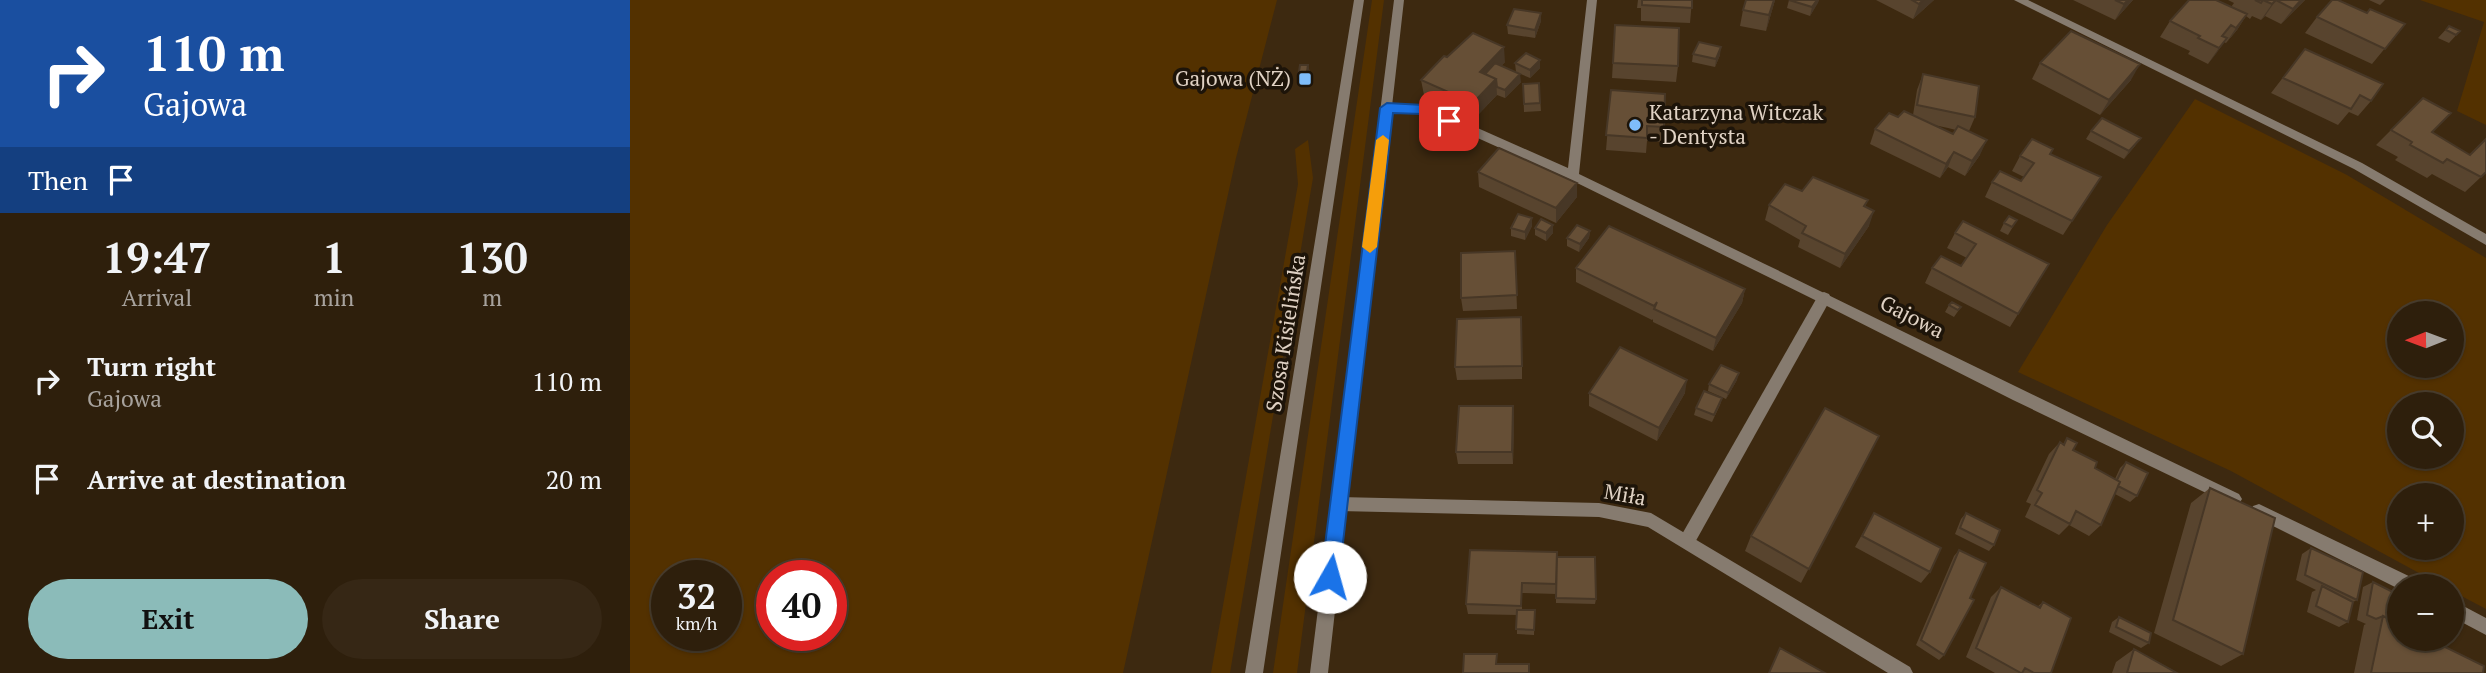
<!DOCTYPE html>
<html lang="en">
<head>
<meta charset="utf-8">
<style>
  :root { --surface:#2e1f0c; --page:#362715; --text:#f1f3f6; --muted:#a7a29d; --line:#493d2d; --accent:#8bbbb9 }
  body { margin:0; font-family:"PT Serif",serif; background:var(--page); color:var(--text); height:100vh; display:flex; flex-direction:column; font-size:26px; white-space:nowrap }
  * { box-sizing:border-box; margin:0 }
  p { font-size:23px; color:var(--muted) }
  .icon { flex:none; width:38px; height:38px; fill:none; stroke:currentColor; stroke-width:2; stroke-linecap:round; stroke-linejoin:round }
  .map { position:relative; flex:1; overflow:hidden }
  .side { display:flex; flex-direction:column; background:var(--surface); width:630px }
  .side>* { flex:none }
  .top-card { background:#1a4fa0; color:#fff; overflow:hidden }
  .needle { width:46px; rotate:269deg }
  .buttons { position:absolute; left:1757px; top:301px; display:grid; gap:14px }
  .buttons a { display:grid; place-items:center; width:77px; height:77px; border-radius:50%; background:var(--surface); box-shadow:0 2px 5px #0004,0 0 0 2px var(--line); font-size:35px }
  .speed { position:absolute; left:21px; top:560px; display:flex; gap:14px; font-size:35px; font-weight:700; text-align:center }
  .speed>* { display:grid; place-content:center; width:91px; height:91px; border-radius:50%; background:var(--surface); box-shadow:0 2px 5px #0004,0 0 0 2px var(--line); line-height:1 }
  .speed small { font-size:18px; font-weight:400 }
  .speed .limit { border:10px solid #d22; background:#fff; color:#111 }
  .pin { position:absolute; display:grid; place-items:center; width:60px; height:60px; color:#fff; margin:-30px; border-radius:14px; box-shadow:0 4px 10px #0006 }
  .me { position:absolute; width:77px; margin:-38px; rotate:7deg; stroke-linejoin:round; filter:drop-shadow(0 0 5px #0008) }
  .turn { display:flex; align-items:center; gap:24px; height:147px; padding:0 28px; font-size:32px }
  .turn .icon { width:91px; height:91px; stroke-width:2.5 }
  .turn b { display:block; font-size:49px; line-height:60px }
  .then { display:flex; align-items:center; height:66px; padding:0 28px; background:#0003; gap:14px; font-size:26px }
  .eta { display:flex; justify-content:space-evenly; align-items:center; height:119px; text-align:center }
  .eta b { font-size:42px; font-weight:800; line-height:49px }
  .action { display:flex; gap:14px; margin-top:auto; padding:14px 28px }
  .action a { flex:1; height:80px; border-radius:42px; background:var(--accent); color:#111; font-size:28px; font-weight:800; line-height:80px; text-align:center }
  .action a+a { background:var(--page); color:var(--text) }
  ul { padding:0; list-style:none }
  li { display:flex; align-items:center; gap:21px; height:98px; padding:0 28px }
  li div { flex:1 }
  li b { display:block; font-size:26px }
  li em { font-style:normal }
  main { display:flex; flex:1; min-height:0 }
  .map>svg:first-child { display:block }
  .green { fill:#533100; fill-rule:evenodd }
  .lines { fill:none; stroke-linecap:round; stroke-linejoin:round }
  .service { fill:#867b6f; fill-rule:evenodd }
  .minor { fill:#867b6f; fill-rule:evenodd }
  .tertiary { fill:#867b6f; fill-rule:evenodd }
  .wall { fill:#58442e; fill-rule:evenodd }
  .shaded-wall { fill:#473726 }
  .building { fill:#664f36; stroke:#473726; stroke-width:2 }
  .route { fill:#1a73e8; stroke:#114b97; stroke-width:2 }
  .slow { fill:#f59e0b }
  .poi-dot { fill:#7fbdfa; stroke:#1d1409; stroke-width:2.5 }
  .labels { text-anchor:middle; stroke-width:7; stroke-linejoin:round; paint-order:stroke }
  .poi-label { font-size:21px; fill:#e0d2c4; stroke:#1d1409; text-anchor:end }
  .street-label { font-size:21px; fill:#e0d2c4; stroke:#1d1409 }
</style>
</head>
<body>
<main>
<section class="side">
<div class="top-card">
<div class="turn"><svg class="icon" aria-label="right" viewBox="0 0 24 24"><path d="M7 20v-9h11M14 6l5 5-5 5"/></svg><div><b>110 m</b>Gajowa</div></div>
<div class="then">Then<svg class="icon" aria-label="arrive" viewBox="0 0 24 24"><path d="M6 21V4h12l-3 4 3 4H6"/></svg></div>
</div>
<div class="eta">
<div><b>19:47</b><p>Arrival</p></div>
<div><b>1</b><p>min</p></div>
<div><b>130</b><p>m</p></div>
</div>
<ul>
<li><svg class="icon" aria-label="right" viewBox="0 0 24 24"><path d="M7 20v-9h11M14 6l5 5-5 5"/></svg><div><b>Turn right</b><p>Gajowa</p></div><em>110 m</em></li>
<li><svg class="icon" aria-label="arrive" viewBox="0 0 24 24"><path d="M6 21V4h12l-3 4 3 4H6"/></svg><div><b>Arrive at destination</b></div><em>20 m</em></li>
</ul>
<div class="action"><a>Exit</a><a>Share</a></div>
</section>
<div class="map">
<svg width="1856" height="673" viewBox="0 0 1856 673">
  <rect width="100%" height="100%" fill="#3d2910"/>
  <!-- green -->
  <path class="green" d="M0,0H647L606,158L493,673H0ZM37,576H96V635H37ZM142,576H201V635H142Z
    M742,0H754L667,673H643Z
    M1790,0H1856V125L1827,111L1854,22Z
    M1565,99L1717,175L1856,258V609L1822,591V586H1813L1601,471L1388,372L1477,225ZM1822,313V366H1769V313ZM1822,404V457H1769V404ZM1822,495V548H1769V495Z
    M678,140L683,178L677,213L600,673H581L668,184L665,149Z"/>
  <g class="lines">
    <!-- service -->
    <path class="service" d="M1194,292L1199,294L1201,298L1199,302L1063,546L1057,548L1051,546L1049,541L1051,536L1189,294Z"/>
    <!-- minor -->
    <path class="minor" d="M957,0H967L949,174C1170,280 1388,389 1609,494L1612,499L1609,504L1604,506L1599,504L1383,400L1189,302L939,179L792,113L757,112L751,108L757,104L798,106L938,168Z
      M1384,0H1398L1732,163L1856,234V245L1724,169Z
      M709,497L969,503L1021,513L1280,667L1283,673H1258L1018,527L969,517L709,511L704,509L701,504L704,499Z
      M1629,504L1787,580L1789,586H1769V589L1623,516L1621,511L1623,506Z
      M1822,600L1856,618V635L1822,617Z"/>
    <!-- tertiary -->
    <path class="tertiary" d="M724,0H734L633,673H615Z
      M764,0H774L698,673H680Z"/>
  </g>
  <!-- wall -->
  <path class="wall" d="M1008,0H1062L1060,23L1011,21V8H1007Z
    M1116,0H1145L1136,31L1110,26L1113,10Z
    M1159,0H1189L1180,16L1157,8Z
    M1246,0H1304L1283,19Z
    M1443,0H1503L1485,20Z
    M1598,0H1675L1651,24L1635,16L1631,20L1622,16L1620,19L1616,16L1607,30L1596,43L1594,42L1578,64L1558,54L1560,51L1530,37L1540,21L1601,7L1604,3Z
    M1739,0H1755L1750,5Z
    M1737,13L1775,24L1742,64L1675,33L1687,17Z
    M911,21L905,38L878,34L877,25Z
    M985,25L1048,66L1046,82L982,78Z
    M1819,26L1830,31L1819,43L1808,38Z
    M1675,49L1741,101L1728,116L1719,112L1708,125L1641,93Z
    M1063,54L1090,55L1085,67L1062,62Z
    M817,57L875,62L871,66L891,82L875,98L867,95L845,118L794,95L791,80Z
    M885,63L910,68L900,78L886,72Z
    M1410,63L1501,80L1470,115L1402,79Z
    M678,65L680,73L678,86H670L668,78Z
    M1293,74L1345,117L1339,131L1350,155L1335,176L1318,167L1310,178L1240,144L1245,129L1268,117L1283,115L1287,90ZM1304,125L1318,128L1326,130L1323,134Z
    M909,83L911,111L894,112L893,84Z
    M981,90L1034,127L1032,142L1017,141L1016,153L976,150Z
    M1761,130L1802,132L1839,155L1856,138L1851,177L1835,192L1802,174L1797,178L1765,160L1768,157L1746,145Z
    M1461,131L1505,146L1494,159L1456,139Z
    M1421,154L1471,177L1433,235L1355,197L1362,182L1391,181L1394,177L1382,171L1390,156Z
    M848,172L947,183V197L926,223L849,187Z
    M1172,191L1238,200L1235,207L1239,226L1210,268L1168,247L1170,240L1135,220L1139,205Z
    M902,218V226L895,240L881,236V228Z
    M1387,220L1378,235L1370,231L1374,223Z
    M905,228L923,233L916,241L905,235Z
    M960,231L959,238L949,252L937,246V238Z
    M1325,233L1419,264L1380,327L1295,283L1302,268L1331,266L1337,258L1317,248Z
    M885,251L887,309L833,311L831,298Z
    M946,268L1115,289L1112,303L1083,351L1023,322V319L1022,320L946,282Z
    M1319,305L1331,307L1324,317L1315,312Z
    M892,331V379L827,380L825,367Z
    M1107,380L1096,399L1078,391L1079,384Z
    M959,393H1055L1027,441L959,406Z
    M1092,398L1090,405L1082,422L1064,415L1066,408Z
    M883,406L884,419L883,464H828L826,452Z
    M1249,436L1171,583L1115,551L1121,536Z
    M1437,438L1443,450L1465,468L1485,479L1490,468L1496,462L1507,496L1500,502L1485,494L1471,525L1459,536L1439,525L1429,535L1395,517L1401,504L1396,502L1419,454L1430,442L1433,444Z
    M1580,488L1613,654L1591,666L1524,633L1561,503Z
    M1244,513L1300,572L1291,583L1225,547Z
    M1336,513L1364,545L1359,551L1325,534L1331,519Z
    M1681,548L1727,600L1723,602L1718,622L1709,627L1677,612L1682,592L1686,590L1666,580L1672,554Z
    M1329,550L1314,655L1309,660L1286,645L1324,556Z
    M927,557L966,599L965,604L926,603V594L892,593V610H905L904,635L887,634V615L838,614L836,604Z
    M1743,582L1765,622L1853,673H1724L1734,625L1736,624L1727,620L1733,587Z
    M1371,587L1407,607L1413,602L1421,673H1365L1336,657L1361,597Z
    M1489,617L1519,643L1511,648L1479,632L1482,622Z
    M1504,649L1548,673H1482L1486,662Z"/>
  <!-- shaded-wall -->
  <path class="shaded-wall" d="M1144,0H1145L1136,31L1139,15Z
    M1187,0H1189L1188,3L1180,16L1182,7Z
    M1293,0H1304L1283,19L1289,4Z
    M1498,0H1503L1485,20L1494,4Z
    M1646,0L1635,16L1631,20L1642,4Z
    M1671,0H1675L1651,24L1663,9Z
    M911,13V21L905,38V30Z
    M1617,14L1607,30L1596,43L1606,28Z
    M1597,38L1586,54L1578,64L1589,48Z
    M874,47L875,62L856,82L850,72Z
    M1091,47L1090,55L1085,67L1086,59Z
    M910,60V68L900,78V70Z
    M1510,64L1501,80L1470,115L1479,100Z
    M678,65L680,73L678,86L676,78Z
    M890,74L891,82L875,98V90Z
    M866,79L867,95L845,118L843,103Z
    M1511,138L1505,146L1494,159L1499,151Z
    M1357,140L1350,155L1335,176L1342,161Z
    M1324,152L1318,167L1310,178L1316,164Z
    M947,183V197L926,223V208Z
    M1244,211L1239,226L1210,268L1215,254Z
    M902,218V226L895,240V232Z
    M923,225V233L916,241V233Z
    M960,231L959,238L949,252L950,244Z
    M1115,289L1112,303L1083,351L1086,338Z
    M1109,373L1107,380L1096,399L1098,393Z
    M1057,380L1055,393L1027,441L1029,428Z
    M883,406L884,419L883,464L882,452Z"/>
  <!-- building -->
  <path class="building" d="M1012,0H1062V8L1012,5Z
    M1116,0H1144L1139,15L1113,10Z
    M1159,0H1187L1182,7Z
    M1282,0H1293L1289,4Z
    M1485,0H1498L1494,4Z
    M1559,0H1586L1617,14L1606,28L1601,25L1592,36L1597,38L1589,48L1568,38L1570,36L1540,21Z
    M1625,0H1671L1663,9L1646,0L1642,4L1633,0L1631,3Z
    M1702,0H1708L1737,13L1740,9L1775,24L1755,49L1687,17Z
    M884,9L911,13L905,30L877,25Z
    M985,25L1049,28L1048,66L983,63Z
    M1819,26L1830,31L1826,35L1816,30Z
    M1441,31L1510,64L1479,100L1410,63Z
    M843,33L874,47L850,72L866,79L843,103L791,80L814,56L817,57Z
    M1069,42L1091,47L1086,59L1063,54Z
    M1675,49L1753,84L1741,101L1730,95L1721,109L1653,78Z
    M896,53L910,60L900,70L885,63Z
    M865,63L890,74L875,90L867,87L866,79L855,74Z
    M670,65H678L676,78H668Z
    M1293,74L1349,86L1345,117L1287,105Z
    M909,83L910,103L894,104L893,84Z
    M981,90L1035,94L1034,127L1017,126V138L976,135Z
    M1793,98L1821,113L1802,132L1840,155L1856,139V172L1851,177L1817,159L1813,163L1780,145L1782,142L1761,130Z
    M1274,111L1323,134L1328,126L1357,140L1342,161L1324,152L1316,164L1245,129L1259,113L1268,117Z
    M1472,118L1511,138L1499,151L1461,131Z
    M1402,139L1423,149L1420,154L1471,177L1442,221L1362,182L1370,171L1391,181L1404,163L1390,156Z
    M869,148L947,183L926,208L848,172Z
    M1183,177L1238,200L1234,206L1244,211L1215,254L1172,233L1176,226L1139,205L1155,184L1172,191Z
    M888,214L902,218L895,232L881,228Z
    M1379,216L1387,220L1382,227L1374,223Z
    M911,219L923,225L916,233L905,228Z
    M1333,221L1419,264L1388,314L1302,268L1311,256L1331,266L1346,244L1325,233Z
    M947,225L960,231L950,244L937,238Z
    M979,226L1115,289L1086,338L1024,309L1027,302L1024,306L946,268Z
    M885,251L887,295L831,298V253Z
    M1322,302L1331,307L1328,310L1319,305Z
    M891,317L892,366L825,367L827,319Z
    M990,347L1057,380L1029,428L959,393Z
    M1091,365L1109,373L1098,393L1079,384Z
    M1074,391L1092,398L1084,415L1066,408Z
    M829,406H883L882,452H826Z
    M1195,408L1249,436L1179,569L1121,536Z
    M1437,438L1447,443L1443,450L1467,462L1465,468L1490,482L1471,525L1446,511L1440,524L1405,505L1412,493L1407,490L1430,442L1434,445Z
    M1496,462L1518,473L1507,496L1488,486L1490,482L1487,480Z
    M1580,488L1645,518L1613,654L1543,620Z
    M1244,513L1311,548L1300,572L1232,536Z
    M1336,513L1370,530L1364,545L1330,528Z
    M1681,548L1733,572L1727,600L1675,575Z
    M840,550L927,552L926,584L892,583L891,606L836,604Z
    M1329,550L1356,563L1340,598L1344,600L1314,655L1291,640Z
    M927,557H965L966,599L926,598Z
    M1743,582L1769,595V601L1765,622L1753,616L1746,619L1737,615Z
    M1692,586L1723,602L1718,622L1686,606Z
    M1371,587L1410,608L1413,602L1441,618L1421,673H1404L1395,668L1392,673H1391L1346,648Z
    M887,610H905L904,630L886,629Z
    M1753,616L1769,624V639H1799L1854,666L1853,673H1741Z
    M1489,617L1521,633L1519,643L1486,627Z
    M1150,648L1195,673H1139Z
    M1504,649L1547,673H1497Z
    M834,654H867L866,664H899V673H833Z"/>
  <!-- route -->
  <path class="route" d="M757,103L794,105L824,117L826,121L819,125L792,114L763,113L709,577L707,583L700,585L693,583L691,577L750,108Z"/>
  <!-- slow -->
  <path class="slow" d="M753,135L759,140L747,247L740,253L732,247L746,140Z"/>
  <!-- markers -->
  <g class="poi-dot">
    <rect x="668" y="72" width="14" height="14" rx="3.5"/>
    <circle cx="1005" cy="125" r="7"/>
  </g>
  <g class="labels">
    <!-- poi labels -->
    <g class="poi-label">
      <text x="661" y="86">Gajowa (NŻ)</text>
      <text x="1019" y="120" text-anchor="start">Katarzyna Witczak<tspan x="1019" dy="24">- Dentysta</tspan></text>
    </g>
    <!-- street labels -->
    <g class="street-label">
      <text transform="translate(1282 317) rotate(27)" y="7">Gajowa</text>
      <text transform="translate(656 333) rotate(-81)" y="7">Szosa Kisielińska</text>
      <text transform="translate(995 495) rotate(10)" y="7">Miła</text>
    </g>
  </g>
</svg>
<div class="buttons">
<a><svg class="needle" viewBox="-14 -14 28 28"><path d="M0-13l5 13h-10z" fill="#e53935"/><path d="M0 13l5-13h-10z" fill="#a7a29d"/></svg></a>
<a><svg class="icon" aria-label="search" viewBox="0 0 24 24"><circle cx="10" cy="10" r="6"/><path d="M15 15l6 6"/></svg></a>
<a>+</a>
<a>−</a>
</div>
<div class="speed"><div>32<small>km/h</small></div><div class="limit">40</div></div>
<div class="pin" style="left:819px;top:121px;background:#d93025"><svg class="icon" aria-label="arrive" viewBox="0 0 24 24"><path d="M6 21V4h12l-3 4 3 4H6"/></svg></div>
<svg class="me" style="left:700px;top:577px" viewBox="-20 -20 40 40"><circle r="19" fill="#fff"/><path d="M0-13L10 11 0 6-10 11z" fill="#1a73e8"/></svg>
</div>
</main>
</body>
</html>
